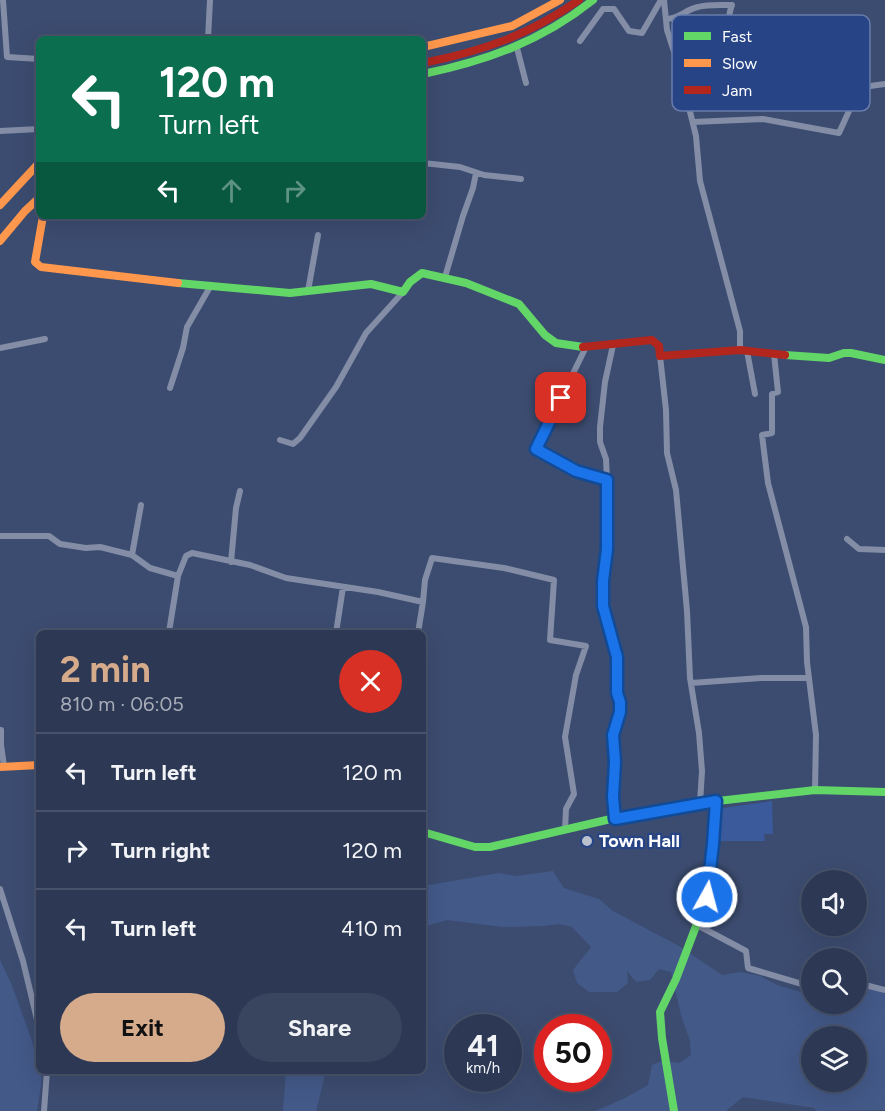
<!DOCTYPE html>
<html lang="en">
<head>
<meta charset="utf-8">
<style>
  :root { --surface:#2d3954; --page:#39445e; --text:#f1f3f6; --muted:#a7acb8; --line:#48536b; --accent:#d6ab8b }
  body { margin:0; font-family:Figtree,sans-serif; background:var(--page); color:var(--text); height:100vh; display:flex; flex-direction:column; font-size:22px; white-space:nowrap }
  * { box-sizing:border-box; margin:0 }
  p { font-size:20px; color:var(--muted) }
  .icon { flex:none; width:33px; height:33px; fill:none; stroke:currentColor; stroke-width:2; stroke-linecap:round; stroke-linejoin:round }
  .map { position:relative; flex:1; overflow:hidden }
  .details { position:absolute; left:36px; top:630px; width:390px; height:444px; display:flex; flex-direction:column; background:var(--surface); border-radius:9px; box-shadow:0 6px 24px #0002,0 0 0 2px var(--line) }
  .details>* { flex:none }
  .banner { position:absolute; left:36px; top:36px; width:390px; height:183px; border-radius:9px; box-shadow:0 6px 24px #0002,0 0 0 2px var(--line); background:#0b6e4f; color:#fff; overflow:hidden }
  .controls { position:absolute; left:801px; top:870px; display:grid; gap:12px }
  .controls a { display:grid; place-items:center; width:66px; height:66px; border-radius:50%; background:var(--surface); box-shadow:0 6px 24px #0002,0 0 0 2px var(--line); font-size:30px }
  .speed { position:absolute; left:444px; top:1014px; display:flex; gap:12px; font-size:30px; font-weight:700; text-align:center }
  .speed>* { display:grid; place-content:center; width:78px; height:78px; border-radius:50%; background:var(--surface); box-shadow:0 6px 24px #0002,0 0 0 2px var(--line); line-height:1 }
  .speed small { font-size:15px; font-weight:400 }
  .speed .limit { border:9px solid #d22; background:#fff; color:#111 }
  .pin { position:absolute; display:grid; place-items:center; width:51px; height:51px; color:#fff; margin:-26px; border-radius:12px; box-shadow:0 3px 9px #0006 }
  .me { position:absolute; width:66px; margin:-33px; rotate:7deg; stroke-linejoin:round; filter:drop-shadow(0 0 4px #0008) }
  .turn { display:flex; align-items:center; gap:21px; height:126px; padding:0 24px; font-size:27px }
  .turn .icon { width:78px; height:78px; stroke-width:2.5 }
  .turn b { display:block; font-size:42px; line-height:51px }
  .lanes { display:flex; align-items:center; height:57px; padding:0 24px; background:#0003; justify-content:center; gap:30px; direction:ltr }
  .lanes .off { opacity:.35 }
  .round { display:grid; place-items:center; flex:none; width:63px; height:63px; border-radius:32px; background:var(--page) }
  .headline { display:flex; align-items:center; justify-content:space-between; height:102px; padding:0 24px }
  h1 { font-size:36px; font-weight:700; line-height:45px; color:var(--accent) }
  .action { display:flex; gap:12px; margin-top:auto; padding:12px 24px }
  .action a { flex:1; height:69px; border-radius:36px; background:var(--accent); color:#111; font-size:24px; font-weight:700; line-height:69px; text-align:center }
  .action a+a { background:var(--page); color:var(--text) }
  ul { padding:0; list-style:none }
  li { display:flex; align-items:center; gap:18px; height:78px; padding:0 24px; border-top:2px solid var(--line) }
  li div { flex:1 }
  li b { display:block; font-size:22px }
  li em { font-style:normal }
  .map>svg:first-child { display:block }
  .green { fill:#3a5a9c }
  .water { fill:#435988; fill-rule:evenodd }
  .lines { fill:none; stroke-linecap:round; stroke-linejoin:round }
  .street { stroke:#838da6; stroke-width:6 }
  .fast { stroke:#63d668; stroke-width:8 }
  .slow { stroke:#ff974d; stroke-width:8 }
  .jam { stroke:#b3261e; stroke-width:8 }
  .route-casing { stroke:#114b97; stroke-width:15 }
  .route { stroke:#1a73e8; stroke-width:10 }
  .poi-dot { fill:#bbc0cd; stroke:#264486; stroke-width:2 }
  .labels { text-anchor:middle; stroke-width:4.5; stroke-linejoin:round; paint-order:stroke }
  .poi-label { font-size:18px; font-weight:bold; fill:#fff; stroke:#264486; text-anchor:start }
  .key { fill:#264486; stroke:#677caa; stroke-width:1.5 }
  .key-label { font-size:16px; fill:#fff }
</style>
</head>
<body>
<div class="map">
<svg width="885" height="1111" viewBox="0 0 885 1111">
  <rect width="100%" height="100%" fill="#3c4c70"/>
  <!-- green -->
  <path class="green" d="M772,801L773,834H764L765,841H718L716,809Z"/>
  <!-- water -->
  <path class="water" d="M553,871L564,888L599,899L613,911L679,946L722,975L741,972L760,976L777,985L811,995L812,1004H856L857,994C865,989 876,988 885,994V1110L816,1111L814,1108L743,1097L726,1111H595L623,1099L648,1085L652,1065L664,1060L679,1063L691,1055L690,1041L681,1015L671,972L659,969L650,980L636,982L627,971L628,983L617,992H589L577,983L573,970L591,947L572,927L559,924L544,926L503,927L447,920L423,927V886L499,873L516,876ZM812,1036H856V1082H812Z
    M0,960L11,983L31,1038L42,1079L37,1111H0Z
    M286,1071H326L316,1111H283Z"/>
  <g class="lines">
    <!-- street -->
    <path class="street" d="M3,0L7,57L39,59
      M664,0L667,30L679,67L696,136L700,181L740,331V350
      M667,19C680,18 685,10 698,7C708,4 721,5 732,5C730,11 727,18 733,23C745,35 795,34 812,33L818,45L832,48H848L849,65L856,88L885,84
      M208,39L210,0
      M580,41L603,9H614L629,31L642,33L661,0
      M517,48L526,83
      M679,67L731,58L802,65L818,69L851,70
      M693,122L763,119L839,133L854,100L856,88
      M0,131L39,129
      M423,163L460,167L484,175L521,179
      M445,277L463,216L473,188L476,173
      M308,291L318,235
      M613,345L605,382L600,427V442L606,459L607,480V549L602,581L603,606L617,657V693L620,702V712L613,735L615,762V818
      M586,347L536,449L576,471L607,480
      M0,348L45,339
      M747,351L755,394
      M774,354L778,392L772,394V433L762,435L768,483L806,627L807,662L816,735L815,790
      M660,356L666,410L667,453L676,490L687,611L690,678L699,733L702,771L700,803
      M170,388L183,348L187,327L210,287
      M280,440L293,444L300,438L336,387L366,333L403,292
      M0,536H49L60,544L86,548L100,547L132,555L150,568L178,576L186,556L192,553L250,565L286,578L378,592L423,602L418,633
      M847,539L859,549L885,550
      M132,555L141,505
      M231,562L236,508L240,491
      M423,602L425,580L432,558L504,568L554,580L550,640L586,646L576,675L565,737L574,794L566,809L565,830
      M169,632L178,576
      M336,633L343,587
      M691,683L761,678H809
      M1,730V745L4,766
      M0,889L23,961L39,1028
      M697,925L746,951L748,968L812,987
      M856,989L869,986L885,990
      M44,1111L47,1071"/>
    <!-- fast -->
    <path class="fast" d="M423,74C486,61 542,41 593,0
      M178,283L290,293L371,284L403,292L410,282L422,273L466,283L519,304L545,335L556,343L583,347
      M785,355L829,358L844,353H851L885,360
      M423,832L475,847H490L615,818L700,803L815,790L885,792
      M674,1111L662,1038L660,1012L676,979L707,897L716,801"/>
    <!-- slow -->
    <path class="slow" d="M423,47L512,26L560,0
      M0,205L39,163
      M43,216L35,262L41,267L178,283
      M0,241L25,211L39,198
      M0,767L39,765"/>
    <!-- jam -->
    <path class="jam" d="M423,63C483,51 529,35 579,0
      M583,347L652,340L659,346L660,356L740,350L785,355"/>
  </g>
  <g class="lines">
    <!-- route casing -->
    <g class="route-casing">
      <path id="route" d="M561,398L536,449L576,471L607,480V549L603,581V606L617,657V693L620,702V712L613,735L615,762L613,797L615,819L716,801L713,844L707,897"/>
    </g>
    <!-- route -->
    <use href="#route" class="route"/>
  </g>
  <!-- markers -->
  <circle class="poi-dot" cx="587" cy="841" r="6"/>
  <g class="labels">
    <!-- poi labels -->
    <g class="poi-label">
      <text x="599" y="847">Town Hall</text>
    </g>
  </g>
  <!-- legend -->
  <rect x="672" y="15" width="198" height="96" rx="9" class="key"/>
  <rect x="684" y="32" width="27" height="8" fill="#63d668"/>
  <rect x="684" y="59" width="27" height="8" fill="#ff974d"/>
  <rect x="684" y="86" width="27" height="8" fill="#b3261e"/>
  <g class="key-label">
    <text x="722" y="42">Fast</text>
    <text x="722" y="69">Slow</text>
    <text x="722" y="96">Jam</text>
  </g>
</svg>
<div class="controls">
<a><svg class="icon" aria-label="sound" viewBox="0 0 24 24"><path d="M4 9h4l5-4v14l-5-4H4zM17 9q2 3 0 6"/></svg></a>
<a><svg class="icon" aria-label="search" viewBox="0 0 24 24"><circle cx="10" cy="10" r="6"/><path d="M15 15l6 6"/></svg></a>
<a><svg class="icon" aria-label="layers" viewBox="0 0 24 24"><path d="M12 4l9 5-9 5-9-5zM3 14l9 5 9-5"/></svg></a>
</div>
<div class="speed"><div>41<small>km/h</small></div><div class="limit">50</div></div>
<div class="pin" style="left:561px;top:398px;background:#d93025"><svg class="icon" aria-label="arrive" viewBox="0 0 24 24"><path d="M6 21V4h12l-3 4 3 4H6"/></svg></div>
<svg class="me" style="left:707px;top:897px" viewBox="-20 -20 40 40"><circle r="17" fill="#1a73e8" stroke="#fff" stroke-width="3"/><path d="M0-11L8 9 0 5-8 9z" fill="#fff"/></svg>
<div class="banner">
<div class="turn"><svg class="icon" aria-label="left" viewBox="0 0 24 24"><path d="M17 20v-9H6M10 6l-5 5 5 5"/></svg><div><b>120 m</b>Turn left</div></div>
<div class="lanes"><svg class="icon" aria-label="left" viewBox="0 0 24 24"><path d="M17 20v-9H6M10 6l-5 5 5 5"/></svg><svg class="icon off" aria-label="ahead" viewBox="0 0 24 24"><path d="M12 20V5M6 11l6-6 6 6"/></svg><svg class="icon off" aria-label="right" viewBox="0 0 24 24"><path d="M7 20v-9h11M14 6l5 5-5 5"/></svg></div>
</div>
<section class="details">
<div class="headline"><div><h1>2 min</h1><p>810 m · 06:05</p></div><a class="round" style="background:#d93025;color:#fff"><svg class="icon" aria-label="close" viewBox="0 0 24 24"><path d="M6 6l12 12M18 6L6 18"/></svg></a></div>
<ul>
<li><svg class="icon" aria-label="left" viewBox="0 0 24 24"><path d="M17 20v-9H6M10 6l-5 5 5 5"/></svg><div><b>Turn left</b></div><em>120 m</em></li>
<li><svg class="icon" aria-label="right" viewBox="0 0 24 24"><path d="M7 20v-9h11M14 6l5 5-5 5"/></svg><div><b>Turn right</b></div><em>120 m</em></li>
<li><svg class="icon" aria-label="left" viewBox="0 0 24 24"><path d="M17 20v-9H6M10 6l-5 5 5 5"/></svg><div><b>Turn left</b></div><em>410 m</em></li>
</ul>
<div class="action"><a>Exit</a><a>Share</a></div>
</section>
</div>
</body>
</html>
